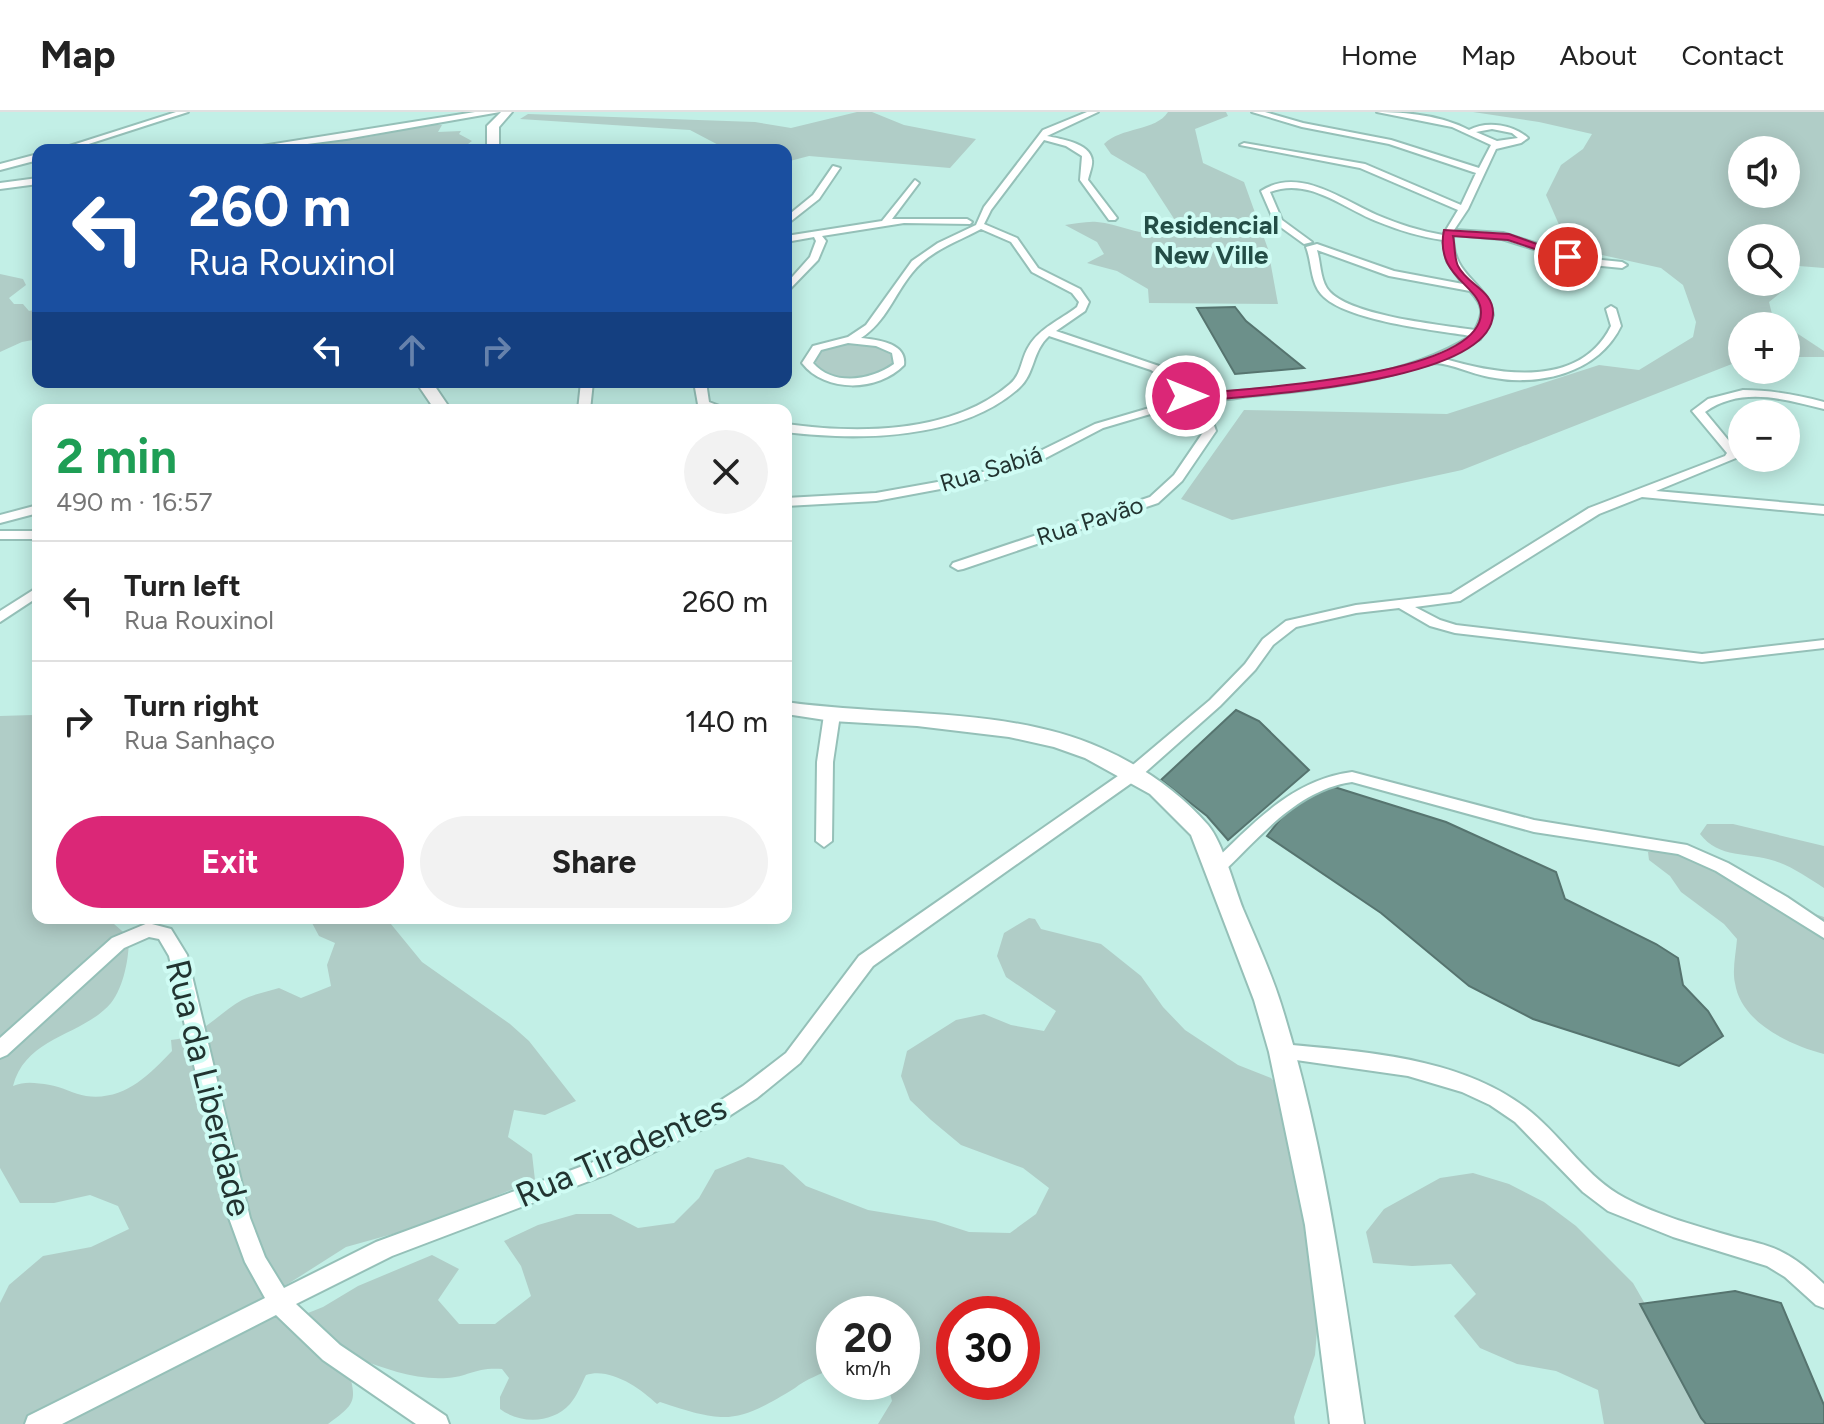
<!DOCTYPE html>
<html lang="en">
<head>
<meta charset="utf-8">
<style>
  :root { --surface:#fff; --page:#f2f2f2; --text:#222; --muted:#767676; --line:#e0e0e0; --accent:#db2777 }
  body { margin:0; font-family:Figtree,sans-serif; background:var(--page); color:var(--text); height:100vh; display:flex; flex-direction:column; font-size:30px; white-space:nowrap }
  * { box-sizing:border-box; margin:0 }
  p { font-size:26px; color:var(--muted) }
  .icon { flex:none; width:44px; height:44px; fill:none; stroke:currentColor; stroke-width:2; stroke-linecap:round; stroke-linejoin:round }
  .map { position:relative; flex:1; overflow:hidden }
  .panel { position:absolute; left:32px; top:292px; width:760px; height:520px; display:flex; flex-direction:column; background:var(--surface); border-radius:16px; box-shadow:0 4px 20px #0003 }
  .panel>* { flex:none }
  .hud { position:absolute; left:32px; top:32px; width:760px; height:244px; border-radius:16px; box-shadow:0 4px 20px #0003; background:#1a4fa0; color:#fff; overflow:hidden }
  .fabs { position:absolute; left:1728px; top:24px; display:grid; gap:16px }
  .fabs a { display:grid; place-items:center; width:72px; height:72px; border-radius:50%; background:var(--surface); box-shadow:0 4px 20px #0003; font-size:40px }
  .speed { position:absolute; left:816px; top:1184px; display:flex; gap:16px; font-size:40px; font-weight:700; text-align:center }
  .speed>* { display:grid; place-content:center; width:104px; height:104px; border-radius:50%; background:var(--surface); box-shadow:0 4px 20px #0003; line-height:1 }
  .speed small { font-size:20px; font-weight:400 }
  .speed .limit { border:12px solid #d22; background:#fff; color:#111 }
  .pin { position:absolute; display:grid; place-items:center; width:68px; height:68px; color:#fff; margin:-34px; border:4px solid #fff; border-radius:50%; box-shadow:0 2px 8px #0007 }
  .me { position:absolute; width:88px; margin:-44px; rotate:90deg; stroke-linejoin:round; filter:drop-shadow(0 0 6px #0008) }
  .turn { display:flex; align-items:center; gap:28px; height:168px; padding:0 24px; font-size:36px }
  .turn .icon { width:104px; height:104px; stroke-width:2.5 }
  .turn b { display:block; font-size:56px; line-height:68px }
  .lanes { display:flex; align-items:center; height:76px; padding:0 24px; background:#0003; justify-content:center; gap:40px; direction:ltr }
  .lanes .off { opacity:.35 }
  .round { display:grid; place-items:center; flex:none; width:84px; height:84px; border-radius:42px; background:var(--page) }
  .overview { display:flex; align-items:center; justify-content:space-between; height:136px; padding:0 24px }
  h1 { font-size:48px; font-weight:700; line-height:60px; color:#1e9e55 }
  .primary-button { display:flex; gap:16px; margin-top:auto; padding:16px 24px }
  .primary-button a { flex:1; height:92px; border-radius:48px; background:var(--accent); color:#fff; font-size:32px; font-weight:700; line-height:92px; text-align:center }
  .primary-button a+a { background:var(--page); color:var(--text) }
  ul { padding:0; list-style:none }
  li { display:flex; align-items:center; gap:24px; height:120px; padding:0 24px; border-top:2px solid var(--line) }
  li div { flex:1 }
  li b { display:block; font-size:30px }
  li em { font-style:normal }
  header { display:flex; align-items:center; gap:48px; box-sizing:border-box; height:112px; padding:0 40px; background:var(--surface); border-bottom:2px solid var(--line) }
  header strong { font-size:38px }
  nav { display:flex; gap:44px; margin-inline-start:auto; font-size:28px }
  .map>svg:first-child { display:block }
  .green { fill:#b0cdc7; fill-rule:evenodd }
  .water { fill:#6c908a; stroke:#56746f; stroke-width:2 }
  .lines { fill:none; stroke-linecap:round; stroke-linejoin:round }
  .street-casing { stroke:#95c0b8; stroke-width:4 }
  .secondary-casing { stroke:#95c0b8; stroke-width:4 }
  .street { fill:#fff; fill-rule:evenodd }
  .secondary { fill:#fff; fill-rule:evenodd }
  .route { fill:#db2777; stroke:#8e194d; stroke-width:2 }
  .labels { text-anchor:middle; stroke-width:8; stroke-linejoin:round; paint-order:stroke }
  .far-street-label { font-size:24px; fill:#223431; stroke:#cffcf4 }
  .far-quarter-label { font-size:26px; font-weight:bold; fill:#234d46; stroke:#cffcf4 }
  .near-street-label { font-size:34px; fill:#223431; stroke:#cffcf4 }
</style>
</head>
<body>
<header>
<strong>Map</strong>
<nav><a>Home</a><a>Map</a><a>About</a><a>Contact</a></nav>
</header>
<div class="map">
<svg width="1824" height="1312" viewBox="0 0 1824 1312">
  <rect width="100%" height="100%" fill="#c2efe6"/>
  <!-- green -->
  <path class="green" d="M857,0H872L904,13L976,27L950,56L809,44L786,50V38H728L690,18L520,7L528,2L755,10L791,16Z
    M1168,0H1226L1228,4L1195,17L1203,51L1244,70L1268,137L1278,192L1149,191L1148,177L1117,159L1087,151L1104,142L1097,130L1065,113C1075,112 1087,109 1097,110C1127,113 1150,131 1180,116L1145,62L1111,42L1104,32C1121,15 1156,19 1168,0Z
    M1473,0H1824V156L1786,153V126H1742V170H1778L1784,178L1769,190L1773,206L1786,214H1742V248L1462,358L1232,408L1181,387L1244,298L1447,302L1599,253L1639,258L1693,225L1696,210L1683,173L1661,156L1593,141L1560,115L1546,83L1561,53L1583,37L1592,22L1539,10ZM1742,38H1786V82H1742Z
    M432,12L442,13L438,20L461,19L459,22L472,29L460,38H271L368,25Z
    M0,162L23,167L26,173L9,186L14,192H23L29,199L38,197V227L22,230L0,240Z
    M1786,214L1824,239V245H1786Z
    M850,231L875,233L892,240L895,251C878,272 832,272 815,252L820,240Z
    M33,603L38,605V806H112L114,812L129,825C129,846 124,874 111,891C83,924 26,924 13,974C26,969 35,971 50,973C62,975 74,982 86,984C124,989 148,964 172,939L171,928C201,926 218,901 242,888C253,882 267,880 279,876L301,886L331,874L327,853L335,831L319,824L312,811L292,806H386L422,850L510,912L529,929L576,989L545,1003L514,998L508,1025L532,1042L535,1068L425,1113L346,1135L269,1184L283,1211L323,1195L358,1174L432,1143L459,1157L438,1188L459,1212H495L531,1184L521,1154L504,1129L538,1113L576,1102H611L638,1116L674,1111L699,1086L715,1058L748,1045L783,1053L806,1074L868,1098L935,1109L969,1120L1010,1121L1036,1102L1049,1076L1023,1056L961,1033L931,1008L910,988L901,964L907,939L956,908L984,902L1011,913L1044,919L1056,899L1006,865L997,844L1004,821L1029,806L1035,807L1041,817L1101,832L1141,864L1163,895L1185,918L1238,953L1271,966L1291,991L1318,1207L1315,1243L1294,1305L1295,1312H878L892,1289L887,1270H902V1202H834V1256C821,1262 806,1267 795,1276C736,1312 727,1312 660,1290L657,1292C640,1276 610,1255 586,1263C581,1273 577,1284 570,1292C552,1312 520,1312 500,1297V1285L509,1266L502,1257C475,1255 468,1265 447,1266C414,1268 387,1257 356,1246L348,1256C357,1290 356,1291 328,1312H0V1191L9,1173L43,1144L91,1135L129,1117L118,1094L90,1083L54,1091H20L0,1056V604ZM954,1202H1022V1270H954Z
    M1707,712H1733L1824,734V776C1808,766 1793,755 1775,749C1748,740 1719,747 1700,722Z
    M1666,739L1701,746L1803,798L1824,805V942C1790,933 1741,911 1735,871C1732,858 1736,841 1737,827L1724,812L1681,780L1670,764L1649,748L1648,740Z
    M1473,1061L1509,1072L1544,1090L1576,1114L1633,1171L1652,1204L1729,1312H1604L1598,1278L1556,1259L1517,1252L1480,1236L1454,1204L1476,1182L1451,1152L1412,1154L1373,1151L1366,1120L1384,1097L1440,1066Z"/>
  <!-- water -->
  <path class="water" d="M1235,195L1246,209L1304,256L1235,262L1197,196Z
    M1236,598L1259,609L1309,658L1228,728L1207,704L1161,668Z
    M1331,674L1446,710L1556,760L1565,787L1656,832L1678,846L1683,873L1708,899L1723,924L1679,954L1533,907L1469,874L1381,801L1267,724L1290,695Z
    M1735,1179L1781,1191L1824,1293V1312H1706L1701,1306L1640,1192Z"/>
  <g class="lines">
    <!-- street casing -->
    <g class="street-casing">
      <path id="street" d="M176,0H188L70,38H57Z
        M475,0H500L346,27L261,38H237Z
        M1087,0H1098L1047,24C1061,27 1090,31 1092,48C1093,54 1089,62 1088,68L1117,106L1115,108H1109L1080,68L1082,44L1066,34L1044,28L991,98L984,112L1017,126L1038,156L1080,177L1089,190L1085,199L1056,219L1159,254L1196,280V284H1188L1151,258L1049,224C1032,239 1035,262 1019,276C961,328 858,329 786,320V312C858,322 952,322 1010,272C1022,262 1021,246 1029,234C1040,216 1060,208 1077,195L1079,190L1072,181L1032,160L1011,130L981,117C957,130 929,139 912,161C894,183 886,210 861,226C878,228 907,231 904,253C878,280 825,281 802,251L813,234L848,225L866,213L912,149L938,131L976,113L984,95L1043,18ZM848,231L876,234L892,241L894,252C870,269 833,274 813,251L821,238Z
        M1252,0H1265L1303,11L1391,28L1479,56L1491,33L1452,15L1377,0C1406,0 1443,4 1469,18C1487,8 1514,13 1528,26L1521,31L1496,37L1468,97L1454,118L1503,121L1582,146L1622,150L1627,153L1622,156L1581,152L1502,127L1453,123C1452,166 1487,168 1493,203L1480,227L1445,247C1499,263 1580,277 1611,214L1606,197L1611,194L1616,197L1621,214C1598,262 1537,275 1489,265C1472,262 1452,252 1436,251C1429,251 1393,263 1383,265C1339,275 1294,280 1250,284C1234,286 1216,290 1201,287L1199,285L1205,282C1293,274 1394,272 1471,224C1435,218 1344,209 1321,182C1310,169 1312,150 1306,135L1317,132L1394,159L1463,172L1447,149L1443,128C1420,125 1398,118 1376,109C1342,95 1308,65 1270,80L1282,108L1312,130L1304,132L1275,111L1261,79C1299,54 1342,88 1377,103C1398,112 1420,119 1443,123L1458,98L1360,56L1240,33L1244,31L1365,52L1461,93L1476,61L1389,32L1302,15ZM1492,17L1512,21L1518,26L1497,29L1476,20ZM1317,138L1389,164L1470,179C1484,194 1484,201 1475,218C1441,213 1353,204 1330,180C1320,170 1321,151 1317,138Z
        M38,42V48L0,58V52Z
        M833,54L840,56L819,87L786,113V105L813,83Z
        M38,66V72L0,77V71Z
        M915,68L919,71L892,107H967L972,110L970,112L904,111L822,124L826,129L818,148L786,181V172L810,145L816,129L814,125L786,130V124L882,109Z
        M581,270H593L590,298H578Z
        M694,270H706L709,290L730,298H699Z
        M1743,278C1771,278 1797,283 1824,290V297C1784,287 1741,274 1705,300L1739,341L1736,346L1656,379L1824,394V402L1642,385L1599,402L1460,489L1415,495L1440,508L1456,513L1702,542L1824,528V536L1702,550L1455,521L1430,514L1399,496L1356,501L1296,515L1273,533L1255,558L1220,594L1140,665L873,854L800,951L757,986L726,1006L605,1063L392,1144L296,1192L340,1233L446,1304L449,1312H416L323,1248L276,1203L62,1312H25L28,1304L265,1186L245,1150L229,1106L169,844L159,827L149,825L124,836L7,943L0,946V926L112,826L148,811L171,817L187,843L250,1106L265,1145L284,1176L376,1130L591,1051L712,994L743,974L786,941L859,844L1128,657L1210,588L1245,552L1263,527L1286,509L1356,493L1451,482L1589,396L1725,344L1727,341L1692,299L1708,287Z
        M1187,285L1191,286V290L1103,316L1040,349L978,370L876,389L786,394V386L876,381L971,364L1032,343L1095,312Z
        M1200,288L1206,291L1216,319L1182,369L1158,391L963,457L958,458L951,454L953,451L1150,385L1174,363L1204,319L1194,291Z
        M38,393V401L0,411V403Z
        M0,419H38V427H0Z
        M38,475V485L0,510V499Z
        M832,598L840,603L833,650L832,729L824,735L816,729L817,650L824,603Z
        M1352,660L1534,708L1687,733L1728,751L1787,785L1824,810V826L1716,759L1678,742L1534,720L1352,670C1297,678 1260,725 1222,761H1210L1207,757L1210,753C1252,713 1291,668 1352,660Z
        M1282,932C1365,940 1464,945 1531,1000C1564,1027 1587,1066 1625,1086C1659,1104 1697,1114 1734,1125C1749,1129 1766,1132 1780,1139C1797,1147 1810,1159 1824,1172V1196L1816,1193L1785,1165L1767,1154L1673,1125L1608,1099L1583,1080L1515,1010L1490,993L1462,980L1408,964L1275,945L1272,940L1275,935Z"/>
    </g>
    <!-- secondary casing -->
    <g class="secondary-casing">
      <path id="secondary" d="M501,0H512L499,15V38H487V14Z
        M416,270H432L451,298H435Z
        M786,590C888,605 1006,594 1101,636C1142,654 1179,680 1208,713C1223,731 1234,774 1243,797C1256,828 1271,860 1281,892C1324,1029 1343,1171 1364,1312H1330L1305,1113L1269,940L1254,888L1191,723L1150,682L1085,646L1054,635L1009,625L917,614L832,609L786,602Z"/>
    </g>
    <!-- street -->
    <use href="#street" class="street"/>
    <!-- secondary -->
    <use href="#secondary" class="secondary"/>
  </g>
  <!-- route -->
  <path class="route" d="M1444,118L1509,122L1573,145L1568,148L1508,128L1453,124C1455,132 1454,146 1458,154C1467,173 1494,178 1493,202C1491,270 1263,282 1212,288L1210,292L1200,295L1182,289L1180,284L1186,280L1199,287L1205,281C1253,276 1480,264 1481,201C1482,173 1434,166 1444,118Z"/>
  <g class="labels">
    <!-- far-street labels -->
    <g class="far-street-label">
      <text transform="translate(991 357) rotate(-17)" y="8">Rua Sabiá</text>
      <text transform="translate(1090 409) rotate(-18)" y="8">Rua Pavão</text>
    </g>
    <!-- far-quarter labels -->
    <g class="far-quarter-label">
      <text x="1211" y="122">Residencial<tspan x="1211" dy="30">New Ville</tspan></text>
    </g>
    <!-- near-street labels -->
    <g class="near-street-label">
      <text transform="translate(209 976) rotate(76)" y="12">Rua da Liberdade</text>
      <text transform="translate(621 1039) rotate(-24)" y="12">Rua Tiradentes</text>
    </g>
  </g>
</svg>
<div class="fabs">
<a><svg class="icon" aria-label="sound" viewBox="0 0 24 24"><path d="M4 9h4l5-4v14l-5-4H4zM17 9q2 3 0 6"/></svg></a>
<a><svg class="icon" aria-label="search" viewBox="0 0 24 24"><circle cx="10" cy="10" r="6"/><path d="M15 15l6 6"/></svg></a>
<a>+</a>
<a>−</a>
</div>
<div class="speed"><div>20<small>km/h</small></div><div class="limit">30</div></div>
<div class="pin" style="left:1568px;top:145px;background:#d93025"><svg class="icon" aria-label="arrive" viewBox="0 0 24 24"><path d="M6 21V4h12l-3 4 3 4H6"/></svg></div>
<svg class="me" style="left:1186px;top:284px" viewBox="-20 -20 40 40"><circle r="17" fill="#db2777" stroke="#fff" stroke-width="3"/><path d="M0-11L8 9 0 5-8 9z" fill="#fff"/></svg>
<div class="hud">
<div class="turn"><svg class="icon" aria-label="left" viewBox="0 0 24 24"><path d="M17 20v-9H6M10 6l-5 5 5 5"/></svg><div><b>260 m</b>Rua Rouxinol</div></div>
<div class="lanes"><svg class="icon" aria-label="left" viewBox="0 0 24 24"><path d="M17 20v-9H6M10 6l-5 5 5 5"/></svg><svg class="icon off" aria-label="ahead" viewBox="0 0 24 24"><path d="M12 20V5M6 11l6-6 6 6"/></svg><svg class="icon off" aria-label="right" viewBox="0 0 24 24"><path d="M7 20v-9h11M14 6l5 5-5 5"/></svg></div>
</div>
<section class="panel">
<div class="overview"><div><h1>2 min</h1><p>490 m · 16:57</p></div><a class="round"><svg class="icon" aria-label="close" viewBox="0 0 24 24"><path d="M6 6l12 12M18 6L6 18"/></svg></a></div>
<ul>
<li><svg class="icon" aria-label="left" viewBox="0 0 24 24"><path d="M17 20v-9H6M10 6l-5 5 5 5"/></svg><div><b>Turn left</b><p>Rua Rouxinol</p></div><em>260 m</em></li>
<li><svg class="icon" aria-label="right" viewBox="0 0 24 24"><path d="M7 20v-9h11M14 6l5 5-5 5"/></svg><div><b>Turn right</b><p>Rua Sanhaço</p></div><em>140 m</em></li>
</ul>
<div class="primary-button"><a>Exit</a><a>Share</a></div>
</section>
</div>
</body>
</html>
